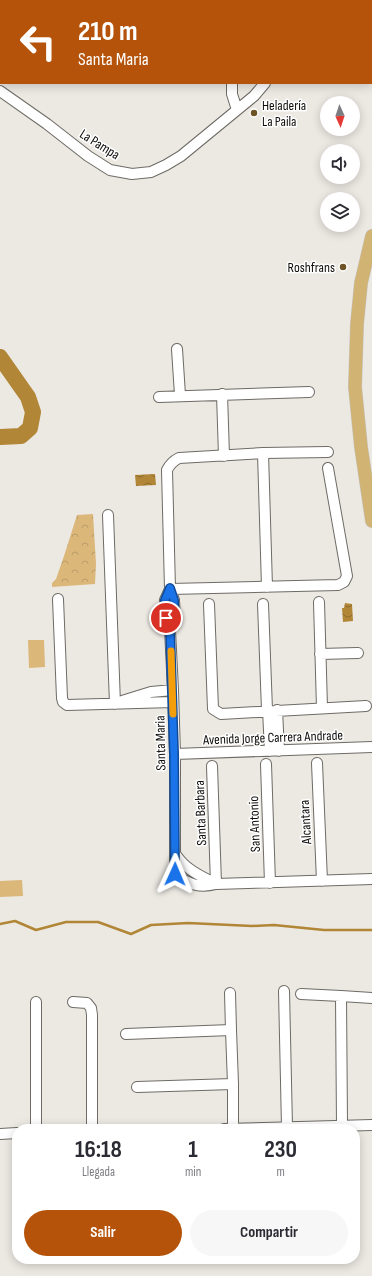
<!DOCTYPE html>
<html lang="es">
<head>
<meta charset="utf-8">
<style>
  :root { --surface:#fff; --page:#f7f7f7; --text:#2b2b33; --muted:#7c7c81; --accent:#b45309 }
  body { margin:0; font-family:"Sofia Sans Condensed",sans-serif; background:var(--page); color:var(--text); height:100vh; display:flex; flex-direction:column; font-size:15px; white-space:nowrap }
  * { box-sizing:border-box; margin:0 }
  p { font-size:13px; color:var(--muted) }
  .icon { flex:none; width:22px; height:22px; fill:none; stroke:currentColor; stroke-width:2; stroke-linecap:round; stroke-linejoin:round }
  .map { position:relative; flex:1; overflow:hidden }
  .side { position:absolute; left:12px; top:1124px; width:348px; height:140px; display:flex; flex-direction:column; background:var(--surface); border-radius:16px; box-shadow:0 2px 10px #0003 }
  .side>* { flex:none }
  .hud { position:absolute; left:0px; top:0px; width:372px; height:84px; box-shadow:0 2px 10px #0003; background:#b45309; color:#fff; overflow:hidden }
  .needle { width:26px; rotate:177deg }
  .fabs { position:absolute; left:320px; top:96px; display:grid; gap:8px }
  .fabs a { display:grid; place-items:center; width:40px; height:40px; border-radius:50%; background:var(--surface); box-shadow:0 2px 10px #0003; font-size:20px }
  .pin { position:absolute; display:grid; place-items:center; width:34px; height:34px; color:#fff; margin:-17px; border:2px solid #fff; border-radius:50%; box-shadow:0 1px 4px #0007 }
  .me { position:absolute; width:44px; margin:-22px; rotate:1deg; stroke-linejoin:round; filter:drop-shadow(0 0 3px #0008) }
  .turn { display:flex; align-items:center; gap:14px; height:84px; padding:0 12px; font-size:18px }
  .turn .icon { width:52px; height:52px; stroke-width:2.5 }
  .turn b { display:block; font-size:28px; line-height:34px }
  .eta { display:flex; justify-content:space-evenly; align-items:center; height:68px; text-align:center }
  .eta b { font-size:24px; font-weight:700; line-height:28px }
  .cta { display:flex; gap:8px; margin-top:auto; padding:8px 12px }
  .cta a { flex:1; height:46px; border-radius:24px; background:var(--accent); color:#fff; font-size:16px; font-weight:700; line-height:46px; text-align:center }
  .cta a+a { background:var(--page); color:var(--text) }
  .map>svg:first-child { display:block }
  .grass { fill:#dcb77a }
  .park { fill:url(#park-crowns) }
  .water { fill:url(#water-waves) }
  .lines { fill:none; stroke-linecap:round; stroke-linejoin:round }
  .stream { stroke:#b18636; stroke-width:2.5 }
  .river { stroke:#b18636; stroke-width:16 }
  .minor-casing { stroke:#6e6b66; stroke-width:12 }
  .major-casing { stroke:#c5c5c4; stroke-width:14 }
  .minor { stroke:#fff; stroke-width:10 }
  .major { stroke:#d1b373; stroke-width:13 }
  .route-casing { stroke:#114b97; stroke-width:10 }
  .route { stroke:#1a73e8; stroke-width:7 }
  .slow { stroke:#f59e0b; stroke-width:7 }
  .poi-dot { fill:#6d5325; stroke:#fff; stroke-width:1.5 }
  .labels { text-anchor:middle; stroke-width:3; stroke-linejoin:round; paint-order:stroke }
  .poi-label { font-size:14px; fill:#0e0d0b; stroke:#fff; text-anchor:start }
  .street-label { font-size:14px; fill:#0e0d0b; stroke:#fff }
</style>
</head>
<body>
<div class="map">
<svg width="372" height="1276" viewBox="0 0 372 1276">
  <defs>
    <pattern id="park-crowns" width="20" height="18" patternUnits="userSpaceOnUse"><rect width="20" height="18" fill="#dcb77a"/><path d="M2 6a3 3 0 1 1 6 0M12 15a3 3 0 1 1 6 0" fill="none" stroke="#bc9c68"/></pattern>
    <pattern id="water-waves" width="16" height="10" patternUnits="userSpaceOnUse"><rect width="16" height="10" fill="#b18636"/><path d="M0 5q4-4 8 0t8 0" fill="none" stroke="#8e6c2c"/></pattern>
  </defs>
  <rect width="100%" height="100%" fill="#ece9e3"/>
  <!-- grass -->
  <path class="grass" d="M28,640H44L45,667L29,668Z
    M22,880L23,896L0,897V881Z"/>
  <!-- park -->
  <path class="park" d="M93,514L96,564L95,584L52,587V583L56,579L64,556L77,515Z"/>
  <!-- water -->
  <path class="water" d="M155,474L156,485L136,486L135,475Z
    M345,603L352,604L353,621L343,622L342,608H344Z"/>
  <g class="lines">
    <!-- stream -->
    <path class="stream" d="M0,924L15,921L36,930L66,922H98L131,934L151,925L188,923L252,926L274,925L324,930H372"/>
    <!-- river -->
    <path class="river" d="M40,1L41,0
      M0,40L1,39
      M0,357L28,397L33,412L30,428L21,436L0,437"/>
    <!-- minor casing -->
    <g class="minor-casing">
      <path id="minor" d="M183,0V1
        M244,0V1
        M331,1L332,0
        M232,83V94L237,110
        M0,91L47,124L88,156L110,170L132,174L151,172L166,165L181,156L237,110L254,96L265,83
        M177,349L180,395
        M222,394L224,456
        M159,397L309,392
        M263,453L267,587
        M108,515L115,704
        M170,589L165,600L166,618L170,630L173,690L175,754V874C189,885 200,888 216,884L372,879
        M170,589L338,585L344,582L347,576L328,468
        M58,599L62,698L63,702L67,705L173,702
        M319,602L322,708
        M209,604L213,709L221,714L366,706
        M263,604L267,710
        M170,630L175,618L174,600L170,589L167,470C170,464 173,461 179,458L263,453L328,452
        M320,654L358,653
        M122,701L151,692L173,690
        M268,710L270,751
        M277,710L279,751
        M175,754L372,747
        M317,763L322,881
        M266,764L270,883
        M212,766L216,884
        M176,855C186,870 201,876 216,884
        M284,991L287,1127
        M230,993L231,1030
        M301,994L341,996
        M36,1002V1129
        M73,1002L87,1003L91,1008L92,1015V1129
        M126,1034L231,1030L233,1084L137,1087
        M233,1084V1129
        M342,1126L341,996L372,998
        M224,1129L372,1125
        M0,1134L17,1133"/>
    </g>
    <!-- major casing -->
    <g class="major-casing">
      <path id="major" d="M372,236L361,283L357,324L355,387L361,447L372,521"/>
    </g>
    <!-- minor -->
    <use href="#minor" class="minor"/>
    <!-- major -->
    <use href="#major" class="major"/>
  </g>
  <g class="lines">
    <!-- route casing -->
    <g class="route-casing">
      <path id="route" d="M166,618L165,600L170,588L174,600L175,618L170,630L174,754L175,874"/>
    </g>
    <!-- route -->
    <use href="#route" class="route"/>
    <!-- slow -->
    <path class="slow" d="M171,651L173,714"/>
  </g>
  <!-- markers -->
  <g class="poi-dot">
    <circle cx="254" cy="113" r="4"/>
    <circle cx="343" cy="267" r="4"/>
  </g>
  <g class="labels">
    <!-- poi labels -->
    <g class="poi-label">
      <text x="262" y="110">Heladería<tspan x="262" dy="16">La Paila</tspan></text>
      <text x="335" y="272" text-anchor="end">Roshfrans</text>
    </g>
    <!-- street labels -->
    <g class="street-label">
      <text transform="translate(100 144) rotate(32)" y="5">La Pampa</text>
      <text transform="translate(273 737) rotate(-2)" y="5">Avenida Jorge Carrera Andrade</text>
      <text transform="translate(160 743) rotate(-91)" y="5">Santa Maria</text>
      <text transform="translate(200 813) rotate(-92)" y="5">Santa Barbara</text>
      <text transform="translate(305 822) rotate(-93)" y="5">Alcantara</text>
      <text transform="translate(254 824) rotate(-92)" y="5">San Antonio</text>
    </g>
  </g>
</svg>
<div class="fabs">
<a><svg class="needle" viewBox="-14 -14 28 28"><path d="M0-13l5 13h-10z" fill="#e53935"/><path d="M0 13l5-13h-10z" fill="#7c7c81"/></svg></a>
<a><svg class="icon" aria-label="sound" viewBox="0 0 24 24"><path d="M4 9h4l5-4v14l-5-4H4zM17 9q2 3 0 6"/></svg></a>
<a><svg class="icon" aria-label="layers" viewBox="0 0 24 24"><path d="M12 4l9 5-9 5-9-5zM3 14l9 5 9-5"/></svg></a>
</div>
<div class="pin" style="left:166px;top:618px;background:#d93025"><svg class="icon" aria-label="arrive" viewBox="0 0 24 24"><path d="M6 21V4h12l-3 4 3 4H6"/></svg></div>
<svg class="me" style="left:175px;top:874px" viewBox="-20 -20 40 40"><path d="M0-17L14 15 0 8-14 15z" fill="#1a73e8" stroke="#fff" stroke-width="4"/></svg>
<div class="hud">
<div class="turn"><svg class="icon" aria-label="left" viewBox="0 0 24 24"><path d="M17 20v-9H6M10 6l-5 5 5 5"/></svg><div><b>210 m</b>Santa Maria</div></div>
</div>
<section class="side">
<div class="eta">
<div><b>16:18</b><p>Llegada</p></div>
<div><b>1</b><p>min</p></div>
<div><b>230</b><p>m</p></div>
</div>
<div class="cta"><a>Salir</a><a>Compartir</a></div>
</section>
</div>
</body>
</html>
